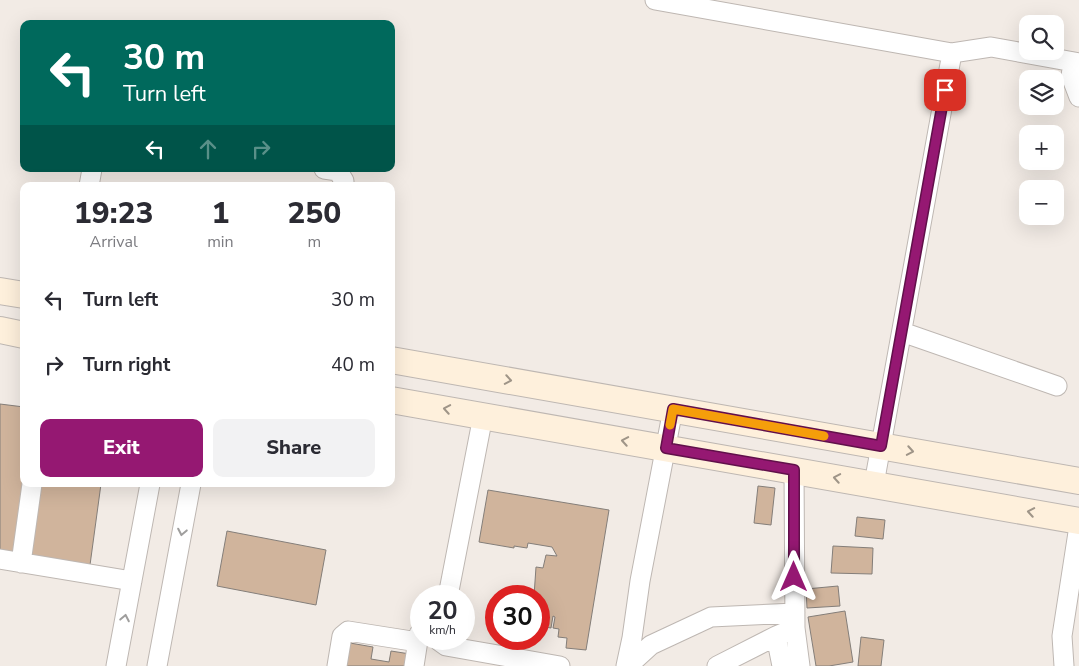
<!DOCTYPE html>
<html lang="en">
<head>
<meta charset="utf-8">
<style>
  :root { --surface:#fff; --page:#f2f2f3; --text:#2b2b33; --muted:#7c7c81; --accent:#951872 }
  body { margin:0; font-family:"Nunito Sans",sans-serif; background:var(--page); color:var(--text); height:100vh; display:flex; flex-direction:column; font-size:19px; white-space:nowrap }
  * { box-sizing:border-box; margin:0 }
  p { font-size:16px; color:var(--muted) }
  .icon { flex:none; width:28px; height:28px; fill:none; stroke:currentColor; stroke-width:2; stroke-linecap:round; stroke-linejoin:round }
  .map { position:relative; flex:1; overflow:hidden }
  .drawer { position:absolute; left:20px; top:182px; width:375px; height:305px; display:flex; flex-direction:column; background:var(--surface); border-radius:10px; box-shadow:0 5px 20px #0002 }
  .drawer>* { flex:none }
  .top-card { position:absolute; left:20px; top:20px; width:375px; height:152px; border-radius:10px; box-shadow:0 5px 20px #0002; background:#00695c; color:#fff; overflow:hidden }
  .controls { position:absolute; left:1019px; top:15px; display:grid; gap:10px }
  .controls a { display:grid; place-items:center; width:45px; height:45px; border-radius:10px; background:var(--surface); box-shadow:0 5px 20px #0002; font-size:25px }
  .speed { position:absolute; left:410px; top:585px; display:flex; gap:10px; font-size:25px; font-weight:700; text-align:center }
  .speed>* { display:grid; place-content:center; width:65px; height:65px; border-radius:50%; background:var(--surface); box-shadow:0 5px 20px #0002; line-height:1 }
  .speed small { font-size:12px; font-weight:400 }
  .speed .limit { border:8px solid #d22; background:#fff; color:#111 }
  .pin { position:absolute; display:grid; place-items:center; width:42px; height:42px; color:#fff; margin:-21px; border-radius:10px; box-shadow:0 2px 8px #0006 }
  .me { position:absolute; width:55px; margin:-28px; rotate:0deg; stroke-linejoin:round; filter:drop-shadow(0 0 4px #0008) }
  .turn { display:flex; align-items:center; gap:18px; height:105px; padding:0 20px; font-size:22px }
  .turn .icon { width:65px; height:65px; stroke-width:2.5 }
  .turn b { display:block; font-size:35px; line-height:42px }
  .lanes { display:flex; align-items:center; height:48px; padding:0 20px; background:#0003; justify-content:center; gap:25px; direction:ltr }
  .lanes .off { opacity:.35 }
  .eta { display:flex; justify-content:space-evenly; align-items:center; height:85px; text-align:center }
  .eta b { font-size:30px; font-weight:800; line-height:35px }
  .action { display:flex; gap:10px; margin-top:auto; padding:10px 20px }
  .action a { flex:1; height:58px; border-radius:10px; background:var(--accent); color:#fff; font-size:20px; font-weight:800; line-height:58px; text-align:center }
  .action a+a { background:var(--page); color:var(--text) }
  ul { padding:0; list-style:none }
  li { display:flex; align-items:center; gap:15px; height:65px; padding:0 20px }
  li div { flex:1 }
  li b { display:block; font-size:19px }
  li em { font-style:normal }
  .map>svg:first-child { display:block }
  .building { fill:#d0b49c; stroke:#847e79 }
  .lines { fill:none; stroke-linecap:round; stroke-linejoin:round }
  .minor-casing { stroke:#beb7b2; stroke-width:21 }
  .secondary-casing { stroke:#beb7b2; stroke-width:28 }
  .minor { stroke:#fff; stroke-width:19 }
  .secondary { stroke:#fef0dc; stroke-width:26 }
  .oneway { stroke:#9f9588 }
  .oneway2 { stroke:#9f9e9d }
  .route-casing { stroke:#61104a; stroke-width:12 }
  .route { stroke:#951872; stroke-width:9 }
  .slow { stroke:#f59e0b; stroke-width:9 }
</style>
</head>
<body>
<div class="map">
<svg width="1079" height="666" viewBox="0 0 1079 666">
  <rect width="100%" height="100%" fill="#f2ebe5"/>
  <!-- building -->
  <path class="building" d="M0,404L24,407V476L13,555L0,553Z
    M37,484H101L90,565L28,556Z
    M758,486L775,488L771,525L754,523Z
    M488,490L609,510L586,650L566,648L567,638L558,637L559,629L553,628L555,617L553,616L551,628L539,626V596H534L536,567L543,568L546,555L557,556L552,547L528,543L527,548L514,546V548L479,542Z
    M857,517L885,520L883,539L855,536Z
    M227,531L326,550L316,605L217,586Z
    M833,546L873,548L872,574L831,573Z
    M838,586L840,606L807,608L806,589Z
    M845,611L853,662L829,666H816L808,617Z
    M861,637L884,640L881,666H858Z
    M350,643L373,647L371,659L389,662L391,651L410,654L409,666H346Z"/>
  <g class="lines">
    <!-- minor casing -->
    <g class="minor-casing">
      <path id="minor" d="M655,0L952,53L874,484
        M952,53L991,47L1079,63
        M1073,62L1071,76L1079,97
        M324,169L338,171L344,181L343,186
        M89,186L92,169
        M902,332L1057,386
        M794,470L795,628L800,666
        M0,559L132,581
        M21,563L32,484
        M448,596L483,416
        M776,636L782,666
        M440,639L439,641L446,646L560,666
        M116,666L150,484
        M157,666L191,484
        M337,666L342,636L348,631L418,642
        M414,666L419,634
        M626,666L632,638L640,581L673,409
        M628,666L651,645L711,617L795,613
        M717,666L776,636L795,628
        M1064,666L1062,636L1079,526"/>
    </g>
    <!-- secondary casing -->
    <g class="secondary-casing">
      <path id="secondary" d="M0,291L24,295
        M0,330L24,335
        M391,360L1079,481
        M391,400L1079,521"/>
    </g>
    <!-- minor -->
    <use href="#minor" class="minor"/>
    <!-- secondary -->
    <use href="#secondary" class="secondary"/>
  </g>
  <!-- one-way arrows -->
  <defs><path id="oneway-chevron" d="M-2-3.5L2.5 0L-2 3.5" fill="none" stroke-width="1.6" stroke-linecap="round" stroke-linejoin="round" transform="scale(1.25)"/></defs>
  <g class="oneway">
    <use href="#oneway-chevron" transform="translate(508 380) rotate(10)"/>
    <use href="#oneway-chevron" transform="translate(447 409) rotate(-170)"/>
    <use href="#oneway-chevron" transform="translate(625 441) rotate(-170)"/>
    <use href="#oneway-chevron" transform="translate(910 451) rotate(10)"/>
    <use href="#oneway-chevron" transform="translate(837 478) rotate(-170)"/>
    <use href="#oneway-chevron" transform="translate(1031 512) rotate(-170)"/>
  </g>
  <g class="oneway2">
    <use href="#oneway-chevron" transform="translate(182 532) rotate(101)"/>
    <use href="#oneway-chevron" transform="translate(125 618) rotate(-79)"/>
  </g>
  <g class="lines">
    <!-- route casing -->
    <g class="route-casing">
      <path id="route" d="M794,577V470L666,448L673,409L881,446L945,90"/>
    </g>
    <!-- route -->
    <use href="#route" class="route"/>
    <!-- slow -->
    <path class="slow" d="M670,425L673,409L824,436"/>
  </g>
</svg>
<div class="controls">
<a><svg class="icon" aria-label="search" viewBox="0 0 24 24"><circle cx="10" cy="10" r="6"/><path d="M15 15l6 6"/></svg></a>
<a><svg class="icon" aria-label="layers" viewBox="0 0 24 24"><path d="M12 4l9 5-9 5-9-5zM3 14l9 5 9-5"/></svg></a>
<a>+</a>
<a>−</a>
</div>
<div class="speed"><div>20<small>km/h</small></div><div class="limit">30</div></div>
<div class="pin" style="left:945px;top:90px;background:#d93025"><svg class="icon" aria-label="arrive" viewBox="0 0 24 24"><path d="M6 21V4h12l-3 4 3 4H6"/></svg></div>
<svg class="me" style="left:794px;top:577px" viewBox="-20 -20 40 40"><path d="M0-17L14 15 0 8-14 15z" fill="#951872" stroke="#fff" stroke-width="4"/></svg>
<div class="top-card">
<div class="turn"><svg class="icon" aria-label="left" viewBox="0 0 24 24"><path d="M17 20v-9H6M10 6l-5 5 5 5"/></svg><div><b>30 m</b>Turn left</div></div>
<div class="lanes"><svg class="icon" aria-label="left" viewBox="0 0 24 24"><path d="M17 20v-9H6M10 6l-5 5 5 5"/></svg><svg class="icon off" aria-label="ahead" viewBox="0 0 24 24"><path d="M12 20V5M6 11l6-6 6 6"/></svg><svg class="icon off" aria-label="right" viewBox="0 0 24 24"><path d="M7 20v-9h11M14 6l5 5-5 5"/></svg></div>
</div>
<section class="drawer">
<div class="eta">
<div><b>19:23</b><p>Arrival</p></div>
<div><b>1</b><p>min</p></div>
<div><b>250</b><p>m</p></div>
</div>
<ul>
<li><svg class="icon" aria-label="left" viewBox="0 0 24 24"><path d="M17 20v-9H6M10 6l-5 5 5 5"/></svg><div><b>Turn left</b></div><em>30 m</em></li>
<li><svg class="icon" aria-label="right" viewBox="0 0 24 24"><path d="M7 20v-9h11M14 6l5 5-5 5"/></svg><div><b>Turn right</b></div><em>40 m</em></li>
</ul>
<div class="action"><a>Exit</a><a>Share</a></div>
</section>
</div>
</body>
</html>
